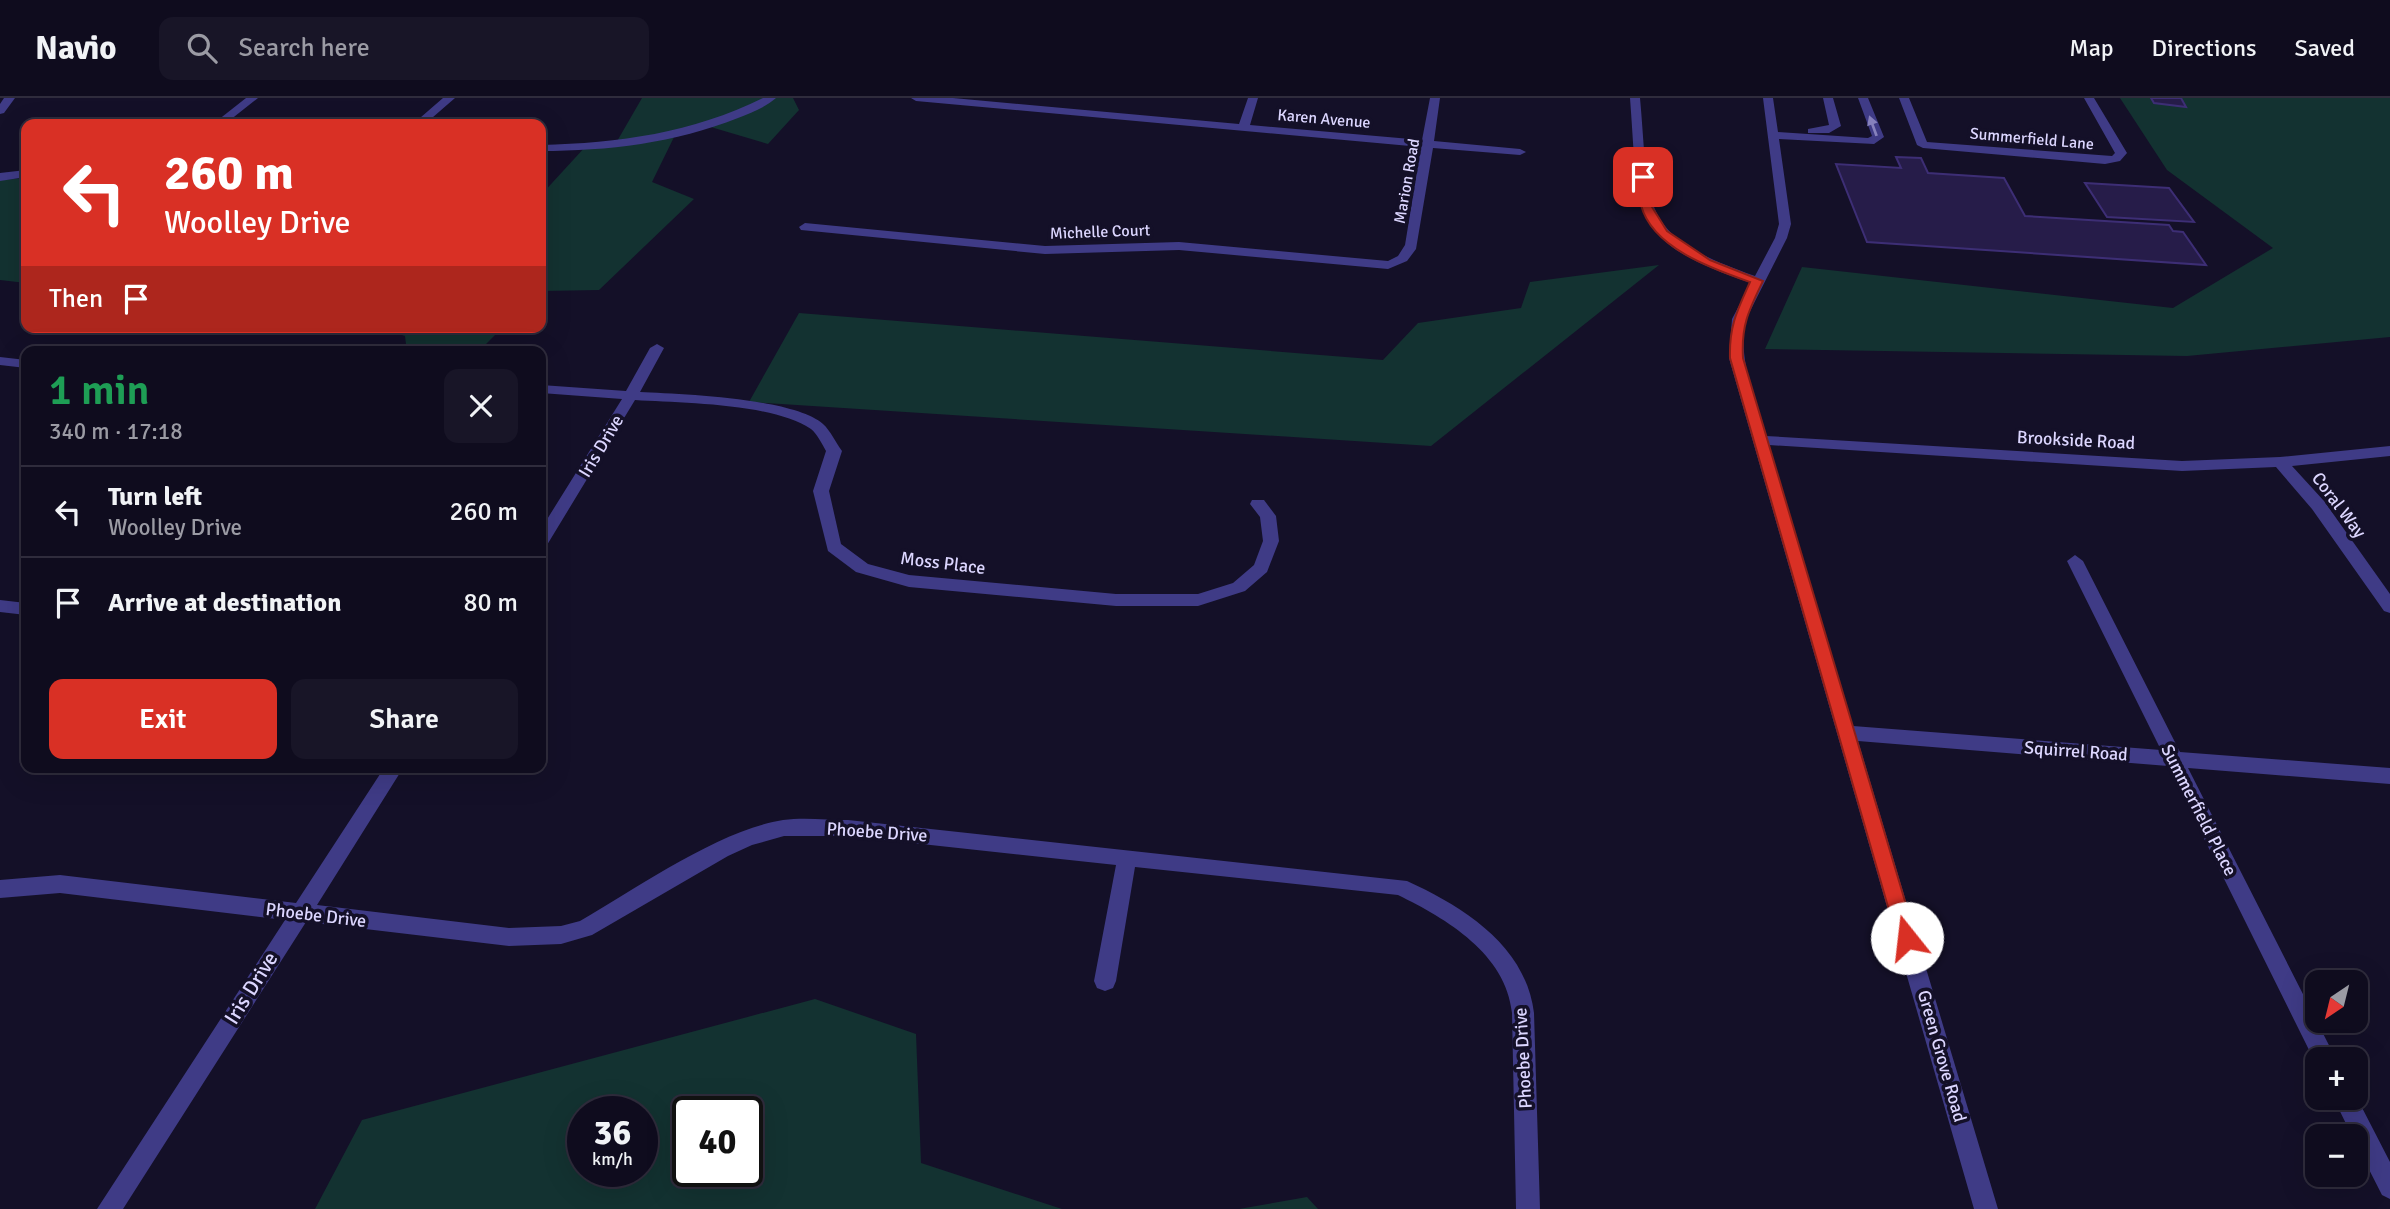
<!DOCTYPE html>
<html lang="en">
<head>
<meta charset="utf-8">
<style>
  :root { --surface:#0f0c1e; --page:#181527; --text:#f1f3f6; --muted:#9b9ba4; --line:#2f2c3c; --accent:#d93025 }
  body { margin:0; font-family:Signika,sans-serif; background:var(--page); color:var(--text); height:100vh; display:flex; flex-direction:column; font-size:26px; white-space:nowrap }
  * { box-sizing:border-box; margin:0 }
  p { font-size:23px; color:var(--muted) }
  .icon { flex:none; width:38px; height:38px; fill:none; stroke:currentColor; stroke-width:2; stroke-linecap:round; stroke-linejoin:round }
  .map { position:relative; flex:1; overflow:hidden }
  .sheet { position:absolute; left:21px; top:248px; width:525px; height:427px; display:flex; flex-direction:column; background:var(--surface); border-radius:14px; box-shadow:0 7px 28px #0002,0 0 0 2px var(--line) }
  .sheet>* { flex:none }
  .banner { position:absolute; left:21px; top:21px; width:525px; height:214px; border-radius:14px; box-shadow:0 7px 28px #0002,0 0 0 2px var(--line); background:#d93025; color:#fff; overflow:hidden }
  .needle { width:46px; rotate:215deg }
  .controls { position:absolute; left:2305px; top:872px; display:grid; gap:14px }
  .controls a { display:grid; place-items:center; width:63px; height:63px; border-radius:14px; background:var(--surface); box-shadow:0 7px 28px #0002,0 0 0 2px var(--line); font-size:35px }
  .speed { position:absolute; left:567px; top:998px; display:flex; gap:14px; font-size:35px; font-weight:700; text-align:center }
  .speed>* { display:grid; place-content:center; width:91px; height:91px; border-radius:50%; background:var(--surface); box-shadow:0 7px 28px #0002,0 0 0 2px var(--line); line-height:1 }
  .speed small { font-size:18px; font-weight:400 }
  .speed .limit { border:4px solid #111; border-radius:10px; background:#fff; color:#111 }
  .pin { position:absolute; display:grid; place-items:center; width:60px; height:60px; color:#fff; margin:-30px; border-radius:14px; box-shadow:0 4px 10px #0006 }
  .me { position:absolute; width:77px; margin:-38px; rotate:344deg; stroke-linejoin:round; filter:drop-shadow(0 0 5px #0008) }
  .turn { display:flex; align-items:center; gap:24px; height:147px; padding:0 28px; font-size:32px }
  .turn .icon { width:91px; height:91px; stroke-width:2.5 }
  .turn b { display:block; font-size:49px; line-height:60px }
  .then { display:flex; align-items:center; height:66px; padding:0 28px; background:#0003; gap:14px; font-size:26px }
  .round { display:grid; place-items:center; flex:none; width:74px; height:74px; border-radius:14px; background:var(--page) }
  .summary { display:flex; align-items:center; justify-content:space-between; height:119px; padding:0 28px }
  h1 { font-size:42px; font-weight:600; line-height:52px; color:#1e9e55 }
  .cta { display:flex; gap:14px; margin-top:auto; padding:14px 28px }
  .cta a { flex:1; height:80px; border-radius:14px; background:var(--accent); color:#fff; font-size:28px; font-weight:600; line-height:80px; text-align:center }
  .cta a+a { background:var(--page); color:var(--text) }
  ul { padding:0; list-style:none }
  li { display:flex; align-items:center; gap:21px; height:91px; padding:0 28px; border-top:2px solid var(--line) }
  li div { flex:1 }
  li b { display:block; font-size:26px }
  li em { font-style:normal }
  header { display:flex; align-items:center; gap:42px; box-sizing:border-box; height:98px; padding:0 35px; background:var(--surface); border-bottom:2px solid var(--line) }
  header strong { font-size:33px }
  nav { display:flex; gap:38px; margin-inline-start:auto; font-size:24px }
  .search { width:490px; height:63px; background:var(--page); display:flex; align-items:center; gap:18px; box-sizing:border-box; padding:0 24px; border-radius:14px; color:var(--muted); font-size:26px }
  .map>svg:first-child { display:block }
  .green { fill:#133231; fill-rule:evenodd }
  .building { fill:#261c49; stroke:#3d2e75; stroke-width:2 }
  .lines { fill:none; stroke-linecap:round; stroke-linejoin:round }
  .minor { fill:#3f3b86; fill-rule:evenodd }
  .oneway { fill:#8681bc }
  .route { fill:#d93025; stroke:#8d1f18; stroke-width:2 }
  .labels { text-anchor:middle; stroke-width:7; stroke-linejoin:round; paint-order:stroke }
  .far-street-label { font-size:16px; fill:#dcd6ff; stroke:#141028 }
  .street-label { font-size:18px; fill:#dcd6ff; stroke:#141028 }
  .near-street-label { font-size:21px; fill:#dcd6ff; stroke:#141028 }
</style>
</head>
<body>
<header>
<strong>Navio</strong>
<div class="search"><svg class="icon" aria-label="search" viewBox="0 0 24 24"><circle cx="10" cy="10" r="6"/><path d="M15 15l6 6"/></svg>Search here</div>
<nav><a>Map</a><a>Directions</a><a>Saved</a></nav>
</header>
<div class="map">
<svg width="2390" height="1111" viewBox="0 0 2390 1111">
  <rect width="100%" height="100%" fill="#141028"/>
  <!-- green -->
  <path class="green" d="M642,0H793L799,12L768,46L704,27L676,35L652,84L694,101L599,192L541,193V97L586,48L616,45Z
    M2120,0H2390V239L2187,258L1765,251L1802,169L2173,210L2273,150L2167,72Z
    M26,80V185L0,182V82Z
    M1659,167L1431,348L749,304L799,215L1383,262L1418,225L1521,210L1530,184Z
    M378,229H503L478,254H407L405,238Z
    M815,901L916,936L921,1065L1062,1111H315L362,1022ZM583,1013H642V1073H583ZM688,1013H747V1073H688Z
    M1307,1099L1318,1111H1239Z"/>
  <!-- building -->
  <path class="building" d="M2151,0H2181L2186,9L2154,5Z
    M1896,59L1921,60L1928,75L2004,80L2025,118L2169,127L2173,133L2183,134L2206,167L1867,144L1836,66L1901,70Z
    M2085,85L2169,90L2194,124L2107,119Z"/>
  <g class="lines">
    <!-- minor -->
    <path class="minor" d="M4,0H15L4,15L0,16V6Z
      M246,0H258L225,26H213Z
      M443,0H455L425,26H413Z
      M763,0H776C766,9 751,15 738,20C675,45 608,53 541,53V47C619,45 692,35 763,0Z
      M911,0H953L1239,26L1248,0H1258L1250,27L1422,42L1430,0H1440L1434,43L1520,51L1526,54L1520,57L1433,50L1416,151L1407,163L1388,171L1179,152L1045,156L801,132L799,129L805,125L1045,148L1179,144L1388,163L1398,158L1405,147L1421,49L916,3Z
      M1630,0H1640C1650,111 1637,137 1755,178L1775,140L1779,126L1763,0H1773L1778,34L1868,40L1872,38L1858,0H1868L1884,39L1874,46L1779,41L1791,126L1787,140L1746,221C1737,261 1755,299 1766,338L2182,363L2280,359L2390,348V358L2292,368L2324,403L2390,496V515L2384,513L2312,411L2276,369L2182,373L1769,347L1853,628L2161,652L2067,463L2075,457L2083,463L2180,654L2390,670V686L2188,670L2336,961H2317V968L2168,668L1858,643L1998,1111H1974L1729,260L1732,221L1751,185C1628,143 1639,118 1630,0Z
      M1823,0H1833L1841,28L1829,35H1808V31L1829,27Z
      M1899,0H1909L1927,44L2112,58L2115,55L2084,0H2094L2127,55L2120,63L2105,66L1923,50L1917,47Z
      M26,72V79L0,83V75Z
      M657,246L664,250L640,294C681,296 793,300 823,326C830,332 836,345 842,353L829,393L841,446L868,466L909,477L1116,496H1198L1233,485L1254,467L1263,443L1260,419L1250,406L1252,402H1264L1276,418L1279,443L1267,474L1245,493L1198,508H1116L909,489L856,474L828,453L813,393L826,353C822,346 817,336 811,331C772,305 682,305 635,302L547,447L541,448V431L622,301L541,295V287L626,293L650,250Z
      M0,259L26,262V270L0,267Z
      M0,502L26,505V517L0,514Z
      M384,670H403L317,807L509,830L561,828L580,823C637,790 719,732 783,722C804,719 827,722 848,722L1407,783C1464,809 1526,848 1534,915L1540,1111H1516L1512,915C1506,856 1447,821 1398,797L1135,769L1116,883L1113,890L1105,893L1097,890L1094,883L1116,767L848,738H784L752,747L728,758L592,837L561,846L509,848L306,824L123,1111H97L285,822L60,795L0,800V782L60,777L296,805Z
      M2356,998L2390,1064V1101L2382,1097L2356,1046V1038H2352L2333,999Z"/>
  </g>
  <!-- one-way arrows -->
  <defs><path id="oneway-solid" d="M-6-.8H1V-3.2L6.5 0L1 3.2V.8H-6Z" transform="scale(1.75)"/></defs>
  <use class="oneway" href="#oneway-solid" transform="translate(1873 28) rotate(-110)"/>
  <!-- route -->
  <path class="route" d="M1643,76L1648,79L1652,109L1667,133L1710,162L1763,183C1749,212 1741,227 1743,260L1916,840L1914,846L1907,849L1900,846L1897,840L1730,260C1729,228 1737,213 1750,184C1713,171 1652,150 1641,107C1638,98 1638,88 1637,79Z"/>
  <g class="labels">
    <!-- far-street labels -->
    <g class="far-street-label">
      <text transform="translate(1324 20) rotate(5)" y="6">Karen Avenue</text>
      <text transform="translate(2032 40) rotate(5)" y="6">Summerfield Lane</text>
      <text transform="translate(1406 83) rotate(-80)" y="6">Marion Road</text>
      <text transform="translate(1100 133) rotate(-2)" y="6">Michelle Court</text>
    </g>
    <!-- street labels -->
    <g class="street-label">
      <text transform="translate(2076 342) rotate(3)" y="6">Brookside Road</text>
      <text transform="translate(601 348) rotate(-59)" y="6">Iris Drive</text>
      <text transform="translate(2339 407) rotate(53)" y="6">Coral Way</text>
      <text transform="translate(943 465) rotate(7)" y="6">Moss Place</text>
      <text transform="translate(2076 653) rotate(4)" y="6">Squirrel Road</text>
      <text transform="translate(2199 712) rotate(63)" y="6">Summerfield Place</text>
      <text transform="translate(877 734) rotate(4)" y="6">Phoebe Drive</text>
      <text transform="translate(316 817) rotate(7)" y="6">Phoebe Drive</text>
      <text transform="translate(1942 958) rotate(74)" y="6">Green Grove Road</text>
      <text transform="translate(1523 960) rotate(-93)" y="6">Phoebe Drive</text>
    </g>
    <!-- near-street labels -->
    <g class="near-street-label">
      <text transform="translate(251 890) rotate(-58)" y="7">Iris Drive</text>
    </g>
  </g>
</svg>
<div class="controls">
<a><svg class="needle" viewBox="-14 -14 28 28"><path d="M0-13l5 13h-10z" fill="#e53935"/><path d="M0 13l5-13h-10z" fill="#9b9ba4"/></svg></a>
<a>+</a>
<a>−</a>
</div>
<div class="speed"><div>36<small>km/h</small></div><div class="limit">40</div></div>
<div class="pin" style="left:1643px;top:79px;background:#d93025"><svg class="icon" aria-label="arrive" viewBox="0 0 24 24"><path d="M6 21V4h12l-3 4 3 4H6"/></svg></div>
<svg class="me" style="left:1907px;top:840px" viewBox="-20 -20 40 40"><circle r="19" fill="#fff"/><path d="M0-13L10 11 0 6-10 11z" fill="#d93025"/></svg>
<div class="banner">
<div class="turn"><svg class="icon" aria-label="left" viewBox="0 0 24 24"><path d="M17 20v-9H6M10 6l-5 5 5 5"/></svg><div><b>260 m</b>Woolley Drive</div></div>
<div class="then">Then<svg class="icon" aria-label="arrive" viewBox="0 0 24 24"><path d="M6 21V4h12l-3 4 3 4H6"/></svg></div>
</div>
<section class="sheet">
<div class="summary"><div><h1>1 min</h1><p>340 m · 17:18</p></div><a class="round"><svg class="icon" aria-label="close" viewBox="0 0 24 24"><path d="M6 6l12 12M18 6L6 18"/></svg></a></div>
<ul>
<li><svg class="icon" aria-label="left" viewBox="0 0 24 24"><path d="M17 20v-9H6M10 6l-5 5 5 5"/></svg><div><b>Turn left</b><p>Woolley Drive</p></div><em>260 m</em></li>
<li><svg class="icon" aria-label="arrive" viewBox="0 0 24 24"><path d="M6 21V4h12l-3 4 3 4H6"/></svg><div><b>Arrive at destination</b></div><em>80 m</em></li>
</ul>
<div class="cta"><a>Exit</a><a>Share</a></div>
</section>
</div>
</body>
</html>
